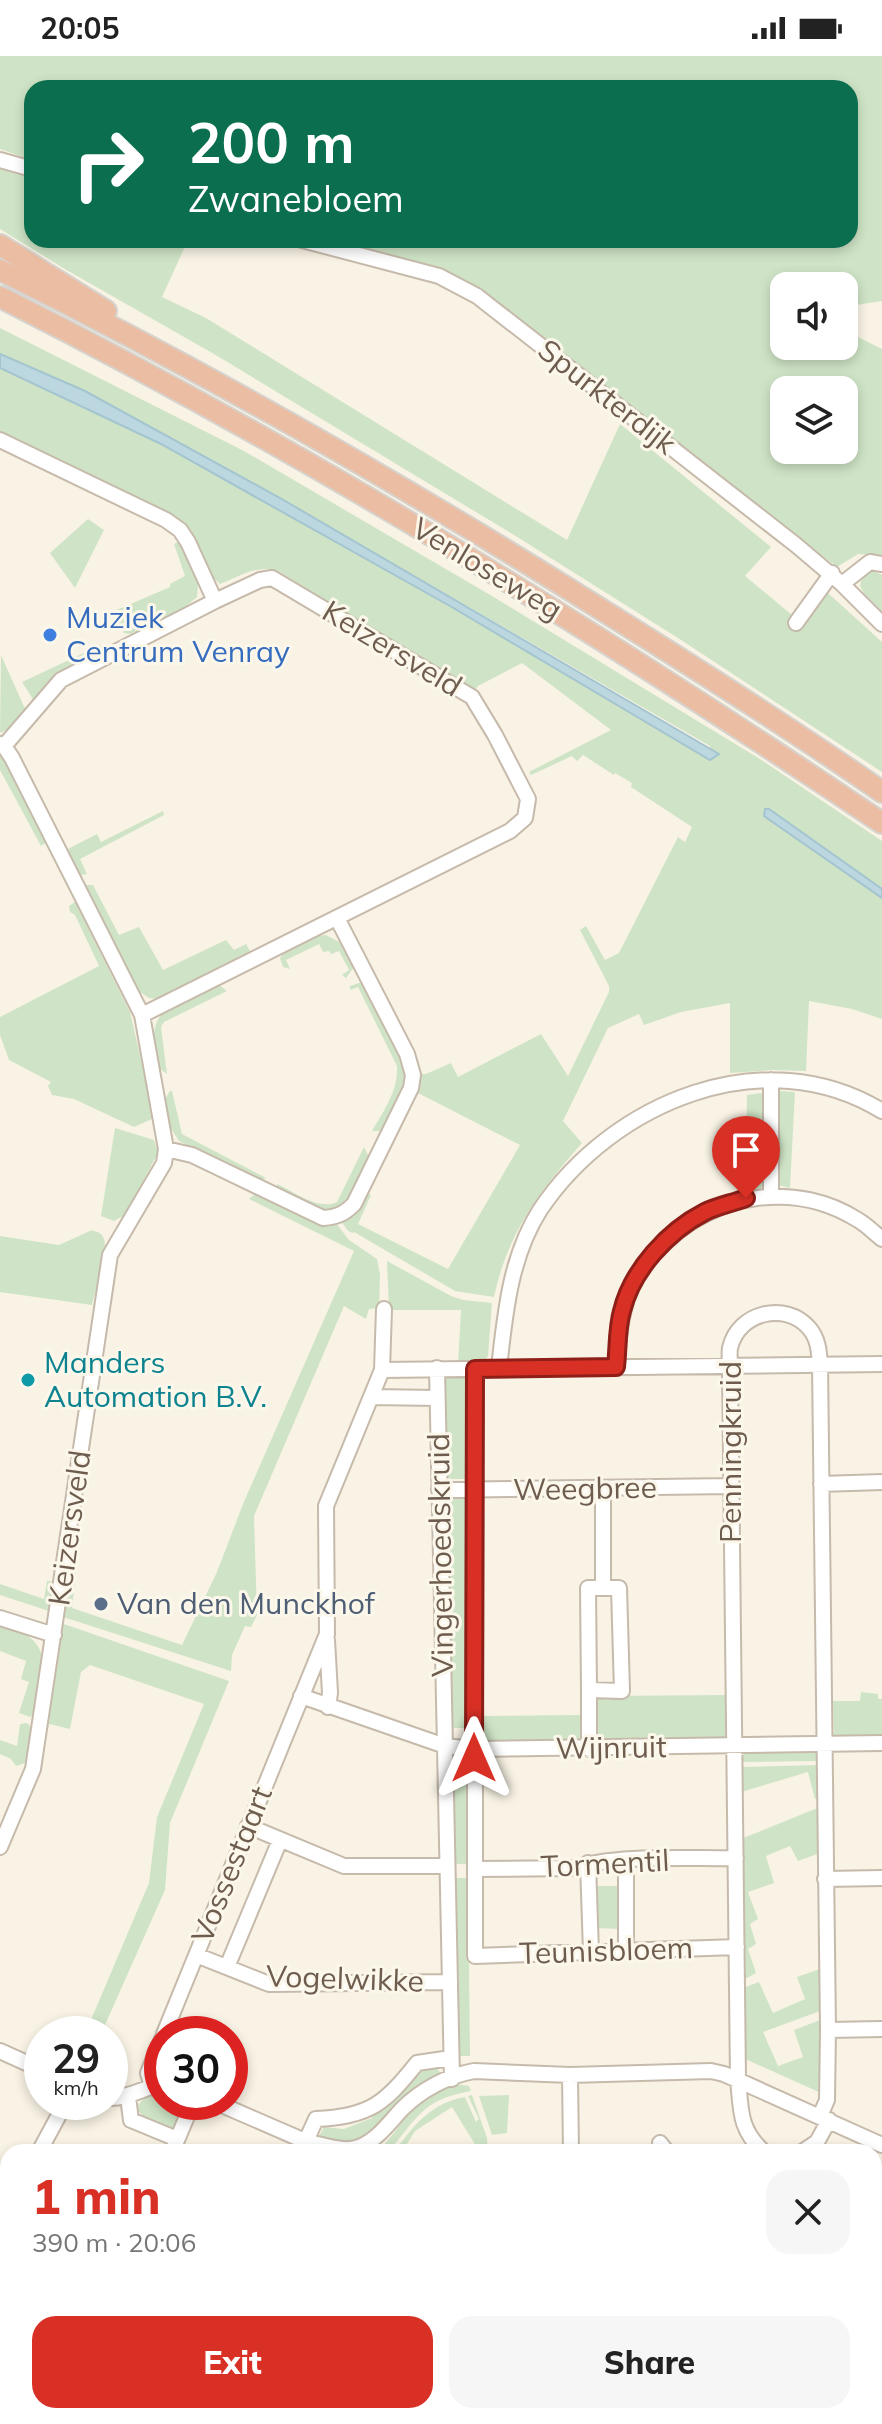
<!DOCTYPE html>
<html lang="en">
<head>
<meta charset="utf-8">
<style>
  :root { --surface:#fff; --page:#f6f6f6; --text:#222; --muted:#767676; --accent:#d93025 }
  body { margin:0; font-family:Mulish,sans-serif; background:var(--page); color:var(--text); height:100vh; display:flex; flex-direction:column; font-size:30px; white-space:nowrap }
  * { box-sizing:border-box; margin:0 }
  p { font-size:26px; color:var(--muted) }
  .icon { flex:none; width:44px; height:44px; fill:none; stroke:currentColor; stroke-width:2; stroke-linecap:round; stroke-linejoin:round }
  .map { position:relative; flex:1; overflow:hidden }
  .sheet { position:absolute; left:0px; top:2088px; width:882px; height:280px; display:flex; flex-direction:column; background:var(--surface); border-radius:24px 24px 0 0; box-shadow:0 4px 12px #0003 }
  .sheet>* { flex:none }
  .guide { position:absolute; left:24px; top:24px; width:834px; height:168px; border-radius:24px; box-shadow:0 4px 12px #0003; background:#0b6e4f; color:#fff; overflow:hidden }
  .fabs { position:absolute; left:770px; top:216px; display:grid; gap:16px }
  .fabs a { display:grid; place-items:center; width:88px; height:88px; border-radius:16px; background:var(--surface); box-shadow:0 4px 12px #0003; font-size:40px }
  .speed { position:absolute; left:24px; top:1960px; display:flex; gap:16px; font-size:40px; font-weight:700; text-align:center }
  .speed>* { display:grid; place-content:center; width:104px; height:104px; border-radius:50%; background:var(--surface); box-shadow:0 4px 12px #0003; line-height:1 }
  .speed small { font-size:20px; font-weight:400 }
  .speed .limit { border:12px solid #d22; background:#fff; color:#111 }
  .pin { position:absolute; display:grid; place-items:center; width:68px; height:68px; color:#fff; margin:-82px -34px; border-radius:50% 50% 50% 0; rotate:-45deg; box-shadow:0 0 8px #0007 }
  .pin .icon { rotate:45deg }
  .me { position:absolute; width:88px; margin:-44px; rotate:0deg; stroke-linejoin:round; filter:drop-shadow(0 0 6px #0008) }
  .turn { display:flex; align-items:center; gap:28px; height:168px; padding:0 32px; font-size:36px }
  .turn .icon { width:104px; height:104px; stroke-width:2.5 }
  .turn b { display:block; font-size:56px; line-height:68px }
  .round { display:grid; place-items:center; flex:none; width:84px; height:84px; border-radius:24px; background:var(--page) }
  .headline { display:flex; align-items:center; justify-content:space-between; height:136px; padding:0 32px }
  h1 { font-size:48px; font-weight:800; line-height:60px; color:var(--accent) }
  .action { display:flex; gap:16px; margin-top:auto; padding:16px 32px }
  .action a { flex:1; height:92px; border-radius:24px; background:var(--accent); color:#fff; font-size:32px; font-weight:800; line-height:92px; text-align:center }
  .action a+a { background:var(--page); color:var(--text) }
  .status { display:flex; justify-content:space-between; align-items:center; height:56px; padding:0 40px; background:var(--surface); direction:ltr }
  .status svg { height:22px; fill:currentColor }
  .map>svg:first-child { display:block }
  .green { fill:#cfe4c6; fill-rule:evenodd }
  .water { fill:#bcd7e0; stroke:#a4c4d0; stroke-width:2 }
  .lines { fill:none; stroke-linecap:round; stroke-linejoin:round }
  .minor-casing { stroke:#c6baab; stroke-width:18 }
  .highway-casing { stroke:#d6d2cd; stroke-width:24 }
  .minor { stroke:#fff; stroke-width:14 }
  .highway { stroke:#ebbea4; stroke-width:20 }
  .route-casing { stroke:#8d1f18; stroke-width:20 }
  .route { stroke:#d93025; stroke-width:14 }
  .shop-dot { fill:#3f7fe0; stroke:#fcf7eb; stroke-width:3 }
  .culture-dot { fill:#0f9aa8; stroke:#fcf7eb; stroke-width:3 }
  .service-dot { fill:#5c6f8a; stroke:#fcf7eb; stroke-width:3 }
  .labels { text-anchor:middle; stroke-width:6; stroke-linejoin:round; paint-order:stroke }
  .street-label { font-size:30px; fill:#6e5d4e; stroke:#fcf7eb }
  .shop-label { font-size:30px; fill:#366cbe; stroke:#fcf7eb; text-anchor:start }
  .culture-label { font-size:30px; fill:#0d838f; stroke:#fcf7eb; text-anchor:start }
  .service-label { font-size:30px; fill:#4e5e75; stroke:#fcf7eb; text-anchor:start }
</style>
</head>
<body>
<div class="status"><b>20:05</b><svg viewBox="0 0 49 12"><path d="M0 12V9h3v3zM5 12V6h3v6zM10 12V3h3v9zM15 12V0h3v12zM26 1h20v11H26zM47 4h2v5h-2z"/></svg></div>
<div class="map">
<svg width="882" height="2368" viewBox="0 0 882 2368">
  <rect width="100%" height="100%" fill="#f9f3e5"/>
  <!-- green -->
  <path class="green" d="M0,0H882V245L844,251V230H784V290H844V274L882,293V499L858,498L837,511L463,224L327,184H850V32H32V104L0,93ZM784,334H844V394H784Z
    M0,110L32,118V184H188L162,241L206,262L567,484L620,368L771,491L745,520L804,569L828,537L882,586V716L678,582L514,479L214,298L63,212L0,173Z
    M0,272L244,395L492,540L760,703L882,785V833L769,753H765L764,760L882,842V963L852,953L809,945L806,1015L773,1014L730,1017V947L681,956L644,969L639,958L608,972L563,1065L582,1087C539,1136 508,1176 494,1241L455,1235L354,1176L353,1177L348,1175L341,1165L365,1136L371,1139L358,1168L448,1213L520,1089L414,1035L417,1018H426L451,1007L458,1021L541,978L568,1020L609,936V930L580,874L586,870L605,904L619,897L678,781L685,786L692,771L631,731L632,727L615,717L614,719L583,699L577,705L572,700L531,719L529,716L611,674L522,607L478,630L474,635L280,516C259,507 240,520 220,528L211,520L188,478L0,381V312L161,388L450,550L710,704V690L280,442L85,335L0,298Z
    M88,463L104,474L75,532L50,497Z
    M180,485L198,527L197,541L184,552L130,578L124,577L112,556L170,531V528L185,520L174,488Z
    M871,514L882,519V560L868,545L860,530L862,520Z
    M101,589V595C73,606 54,624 34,645L22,626Z
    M1,599L26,655L11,672L0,677Z
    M0,697L47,786L41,790L0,714Z
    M163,755L164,759L80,803L87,818L80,819L68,793L97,778L101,786Z
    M85,829H93L119,879L139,871L163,914L226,884L234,894L246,888L250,895L157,943L149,942L140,936Z
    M75,846L130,956L151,1047L152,1063L134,1071L74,1043L52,1039L48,1030L51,1026L9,1004L0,979V961L99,910L75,859L70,856L69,850Z
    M326,879L343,888L354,911L346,922L342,919L349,914L339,895L331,898L329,895L323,896L319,888L286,904L290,913L283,911L280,902C289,890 311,880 326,879Z
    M362,926L405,1010L403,1032L383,1075H372C384,1054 398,1036 397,1010L358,931L350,934V930Z
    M219,929L227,935L164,966L161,971L167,1018L160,1013C156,994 148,974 162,958Z
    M170,1035H172L182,1078L266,1122L260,1125L179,1085L170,1071L165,1043Z
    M779,1035L795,1036L790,1132L777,1129L776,1039Z
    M761,1037L764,1040L766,1126L761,1132L753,1134L746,1094L747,1039Z
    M115,1072L154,1084L158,1097L125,1159L114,1165L101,1160Z
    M364,1091L369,1101C338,1164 343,1166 278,1135L277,1128C293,1135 319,1155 337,1146Z
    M256,1137L318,1167H336L349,1184L377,1203L380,1219L379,1252L369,1253L366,1263L344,1250L254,1460L257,1559L251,1571L245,1570L232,1599L231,1615L63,1561L71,1507L77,1508L72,1552L182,1589L217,1516L243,1448L354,1195L249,1143Z
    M92,1174C96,1176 101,1176 103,1181C110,1191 95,1235 92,1249L0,1236V1180L59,1189Z
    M387,1205L451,1240L463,1244L492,1247L488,1300L485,1304H470L458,1309L461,1254H389Z
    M445,1321H465V1423H446Z
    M465,1442L468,1672H450L446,1444Z
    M47,1525L54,1526L49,1555L0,1539V1528L44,1543Z
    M0,1567C57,1587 42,1604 36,1655L30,1661L19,1657L29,1626L21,1623L26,1605L0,1595Z
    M61,1567L229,1625L170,1767L165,1834L101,1978H85L149,1827L157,1761L204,1648L90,1609L81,1616L70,1673L49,1668Z
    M861,1636L878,1638V1643H882V1681L834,1682L833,1645H860Z
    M726,1639V1681L721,1685L601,1687L596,1683V1644L600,1640Z
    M580,1659V1682L575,1686L482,1687V1660Z
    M27,1667L31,1671L25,1707L16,1710L11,1703L0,1698V1684L17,1690L20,1668Z
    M812,1694L817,1698V1705L740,1706L744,1697Z
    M451,1702L468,1703L467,1808H453Z
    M818,1709V1742L815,1743L808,1716L741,1736V1711Z
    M820,1751V1797L798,1805L790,1790L766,1800L774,1827L748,1836L758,1863L750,1868L756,1888L748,1893L756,1917L743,1924L741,1783Z
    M454,1822H468L470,2000H455Z
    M594,1830H618L619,1873L596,1872Z
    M820,1913V1955L763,1976L778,2010L803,2001L794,1974L820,1964L824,1968L821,2037L743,2002V1932L759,1926L773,1957L805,1943L797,1921Z
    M436,2011L441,2018L408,2037L379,2071L355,2087L343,2088L318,2082L324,2071L344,2073L372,2062L374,2057L418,2012Z
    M457,2028L469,2030L471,2035C421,2044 418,2062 388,2096H377C408,2066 410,2039 457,2028Z
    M160,2035H162V2046H185L186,2048L178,2069L169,2074C145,2063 118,2051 160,2035Z
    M472,2039L487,2082L488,2096H476L478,2093L452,2051L415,2075L402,2096H394C414,2069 431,2047 465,2041L476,2066L479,2063L468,2040Z
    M509,2039L507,2077L492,2079L479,2040Z
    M239,2360H355L333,2368H239Z"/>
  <!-- water -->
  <path class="water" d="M0,298L85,335L280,442L719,698L710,704L450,550L161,388L0,312Z
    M765,753H769L882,833V842L764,760Z"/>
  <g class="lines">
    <!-- minor casing -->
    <g class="minor-casing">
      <path id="minor" d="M0,104L32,113
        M302,184L439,220L477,240L796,489L842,528L870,506L882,508
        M0,384L166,464L180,474L188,486L215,545
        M842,528L882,568
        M796,567L832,517
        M0,688L4,690L12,702L142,959L166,1093L164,1107L110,1199L33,1713L0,1791
        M4,690L61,624L215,545L260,524L272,522L472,641L495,679L528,743L525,762L510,775L142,959
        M771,1024V1140
        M166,1093L192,1099L323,1162C337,1161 344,1158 354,1148L411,1032L413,1019L407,998L337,862
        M616,1311C619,1279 621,1251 635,1222C642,1209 656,1195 667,1185C717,1137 797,1125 858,1164C867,1169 874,1177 882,1183
        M437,1312L452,2023
        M499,1312C505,1258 510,1201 540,1154C612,1046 765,983 882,1055
        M475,1313V1900L737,1891
        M382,1314L882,1308
        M372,1341L437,1342
        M821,1428L882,1426
        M439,1434L731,1430
        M0,1562L54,1579
        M327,1584L330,1637L328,1651
        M589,1634L588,1532H603
        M301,1640L445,1690L474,1693L882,1687
        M589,1693V1634L622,1635L619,1532H603V1433
        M248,1770L344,1810H447
        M626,1805V1895
        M588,1807L591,1896
        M475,1813L577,1812C612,1798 695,1803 736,1802
        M825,1823L882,1822
        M196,1899L269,1928L449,1926
        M227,1911L280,1784
        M828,1974L882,1973
        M164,1978L327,1578L326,1450L382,1314L384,1253
        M0,1995L42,2014
        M570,2019L571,2096
        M152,2031L148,2017L162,1983
        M128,2041L131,2064L177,2083
        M110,2042C129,2042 143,2032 162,2028
        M215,2046L314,2089
        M309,2086C324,2089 345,2097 359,2091C377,2084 389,2067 402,2053C421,2034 447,2020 474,2015L570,2019L711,2015L724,2018L882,2089
        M660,2087L667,2096
        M39,2096L66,2046
        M172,2096L193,2046
        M301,2096L316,2063C370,2061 385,2047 417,2007L451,2002
        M764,2096C739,2074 741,2054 738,2023L730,1311C730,1305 729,1298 730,1292C738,1256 786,1245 809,1272C818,1282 819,1295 820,1308L828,1974L827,2044L820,2060
        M802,2096L817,2086L829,2064
        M0,2132L8,2137
        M0,2213L8,2208
        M874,2227L882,2231
        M0,2336L8,2337
        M874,2354L882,2337
        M773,2360H806
        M845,2360L863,2368"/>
    </g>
    <!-- highway casing -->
    <g class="highway-casing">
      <path id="highway" d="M0,189L106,255
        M0,214C209,317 410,433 607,557C700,615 792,673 882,736
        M0,241C307,396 597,575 882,767"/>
    </g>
    <!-- minor -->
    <use href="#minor" class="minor"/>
    <!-- highway -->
    <use href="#highway" class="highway"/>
  </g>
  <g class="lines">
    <!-- route casing -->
    <g class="route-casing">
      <path id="route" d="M474,1702L475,1313L616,1311C618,1293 617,1272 622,1255C632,1214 668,1175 705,1156C717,1150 733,1147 746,1142"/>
    </g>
    <!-- route -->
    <use href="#route" class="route"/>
  </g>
  <!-- markers -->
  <circle class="shop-dot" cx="50" cy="579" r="8"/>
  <circle class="culture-dot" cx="28" cy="1324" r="8"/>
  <circle class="service-dot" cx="101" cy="1548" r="8"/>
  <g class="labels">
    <!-- street labels -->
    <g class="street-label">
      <text transform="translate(607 341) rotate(38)" y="10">Spurkterdijk</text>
      <text transform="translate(487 513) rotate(31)" y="10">Venloseweg</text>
      <text transform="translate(392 593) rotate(31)" y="10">Keizersveld</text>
      <text transform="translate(731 1396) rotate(-90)" y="10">Penningkruid</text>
      <text transform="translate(585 1433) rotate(-1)" y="10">Weegbree</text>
      <text transform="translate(70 1472) rotate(-82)" y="10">Keizersveld</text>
      <text transform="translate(441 1499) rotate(-91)" y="10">Vingerhoedskruid</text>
      <text transform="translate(611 1692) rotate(-1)" y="10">Wijnruit</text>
      <text transform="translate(605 1808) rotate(-3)" y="10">Tormentil</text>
      <text transform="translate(232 1809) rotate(-68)" y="10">Vossestaart</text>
      <text transform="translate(606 1895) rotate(-2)" y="10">Teunisbloem</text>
      <text transform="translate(345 1923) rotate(2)" y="10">Vogelwikke</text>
    </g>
    <!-- shop labels -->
    <g class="shop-label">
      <text x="66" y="572">Muziek<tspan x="66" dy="34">Centrum Venray</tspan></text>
    </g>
    <!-- culture labels -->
    <g class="culture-label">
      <text x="44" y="1317">Manders<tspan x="44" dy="34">Automation B.V.</tspan></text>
    </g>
    <!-- service labels -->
    <g class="service-label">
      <text x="117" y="1558">Van den Munckhof</text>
    </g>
  </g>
</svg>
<div class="fabs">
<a><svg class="icon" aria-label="sound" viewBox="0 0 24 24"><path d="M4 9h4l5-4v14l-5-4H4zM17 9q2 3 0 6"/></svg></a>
<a><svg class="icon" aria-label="layers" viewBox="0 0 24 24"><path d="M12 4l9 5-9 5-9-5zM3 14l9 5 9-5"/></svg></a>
</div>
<div class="speed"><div>29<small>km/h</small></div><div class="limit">30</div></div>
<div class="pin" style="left:746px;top:1142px;background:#d93025"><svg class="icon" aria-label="arrive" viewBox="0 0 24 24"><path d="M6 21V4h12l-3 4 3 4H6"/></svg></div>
<svg class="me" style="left:474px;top:1702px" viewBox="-20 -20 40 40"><path d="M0-17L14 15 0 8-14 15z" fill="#d93025" stroke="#fff" stroke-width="4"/></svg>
<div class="guide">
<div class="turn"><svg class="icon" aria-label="right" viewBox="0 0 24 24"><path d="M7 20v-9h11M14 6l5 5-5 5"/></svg><div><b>200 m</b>Zwanebloem</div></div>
</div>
<section class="sheet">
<div class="headline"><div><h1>1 min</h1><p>390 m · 20:06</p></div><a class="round"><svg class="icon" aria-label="close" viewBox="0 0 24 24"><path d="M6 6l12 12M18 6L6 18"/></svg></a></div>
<div class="action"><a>Exit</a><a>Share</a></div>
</section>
</div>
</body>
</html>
